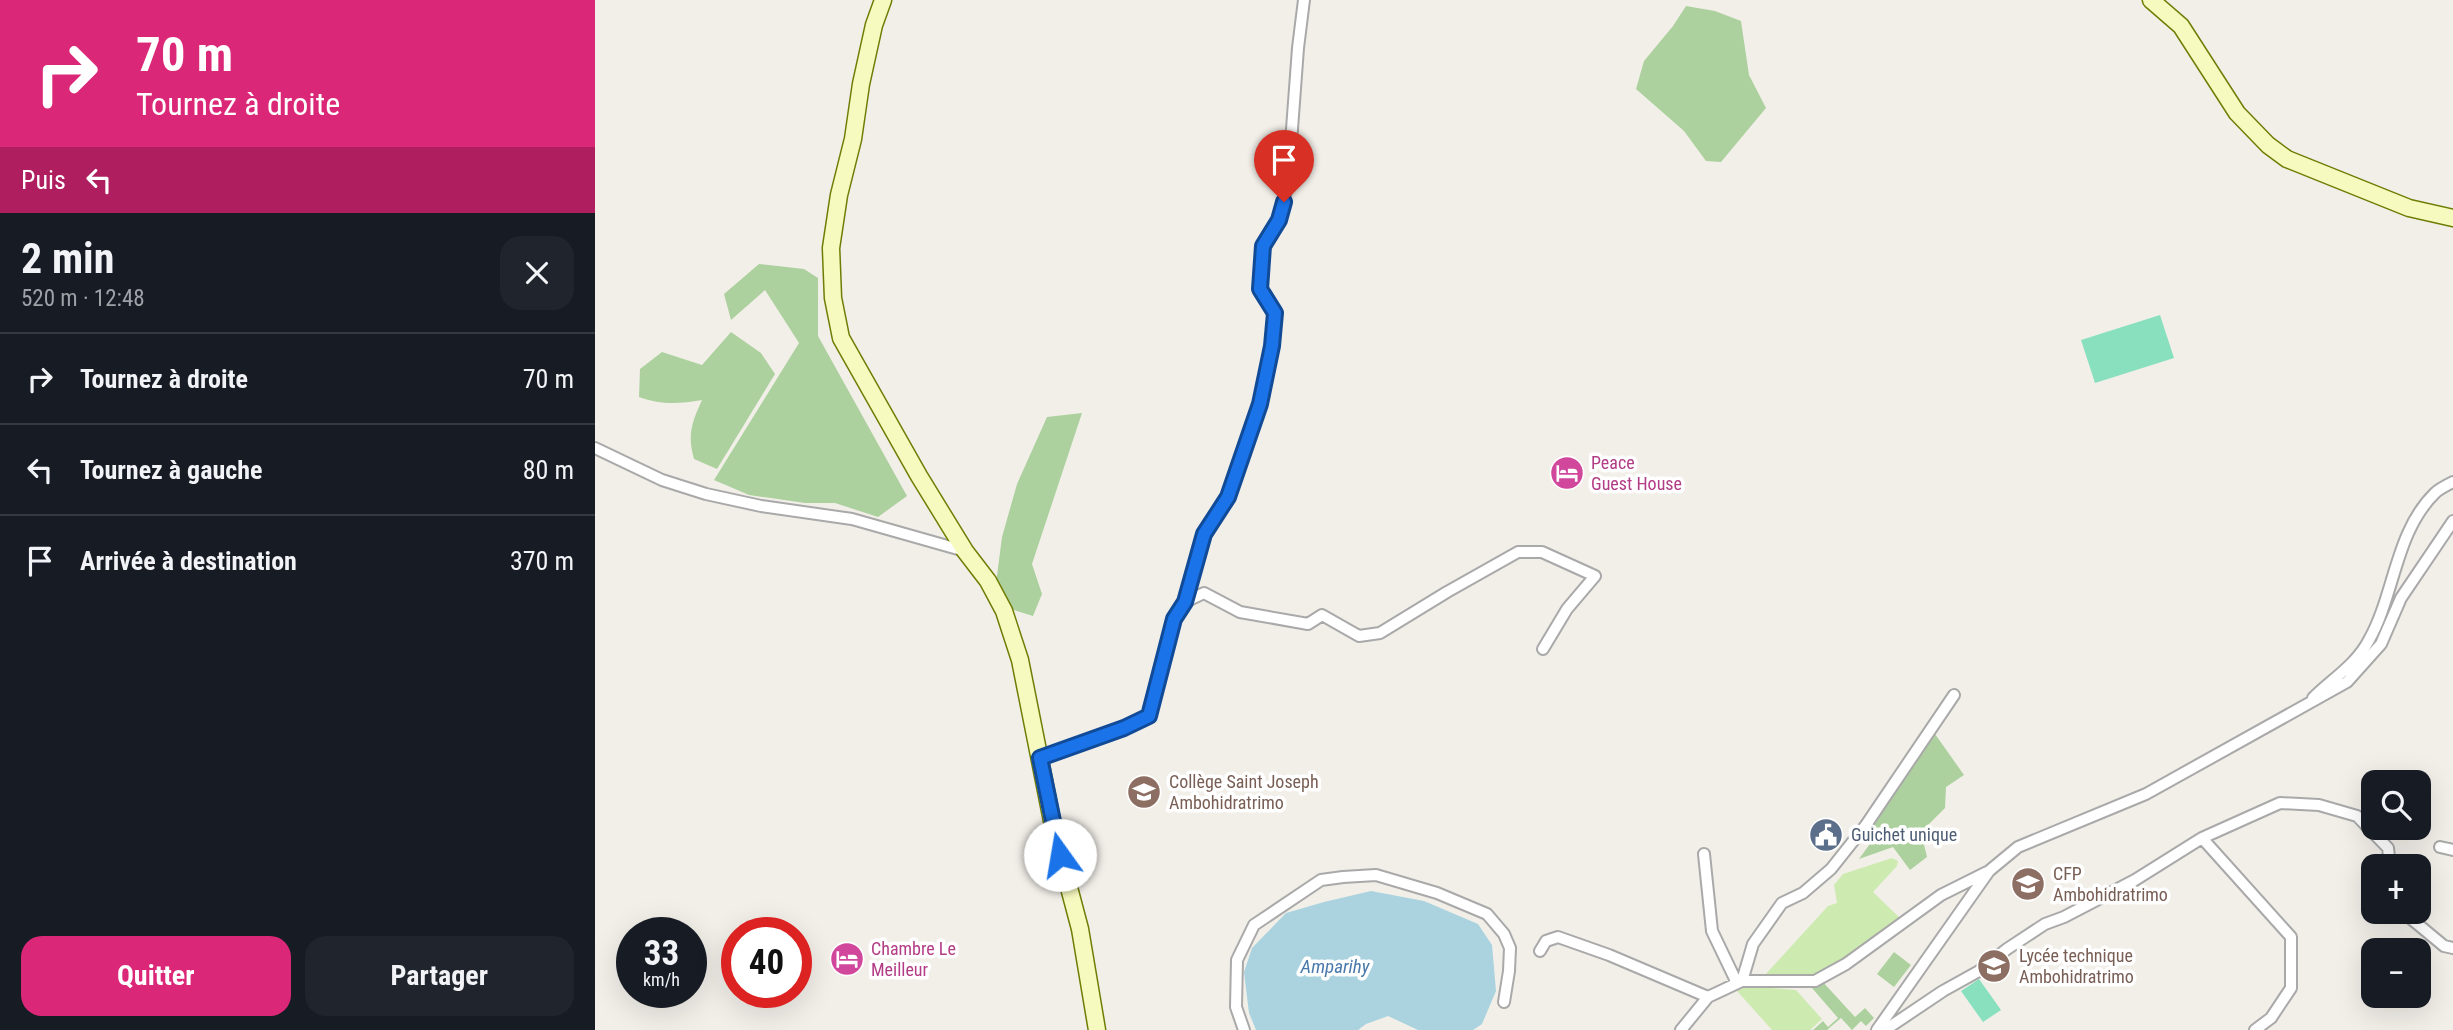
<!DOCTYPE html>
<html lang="fr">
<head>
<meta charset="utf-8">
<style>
  :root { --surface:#171b24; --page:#20242c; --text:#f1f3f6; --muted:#9ea1a6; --line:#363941; --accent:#db2777 }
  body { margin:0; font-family:"Roboto Condensed",sans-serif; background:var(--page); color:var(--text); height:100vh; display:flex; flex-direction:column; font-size:26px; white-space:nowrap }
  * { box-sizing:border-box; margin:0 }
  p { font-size:23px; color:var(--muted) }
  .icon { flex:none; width:38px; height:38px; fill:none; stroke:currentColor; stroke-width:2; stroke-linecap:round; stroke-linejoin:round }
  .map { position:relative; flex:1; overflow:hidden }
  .sheet { display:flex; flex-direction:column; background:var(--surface); width:595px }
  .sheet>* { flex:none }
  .hud { background:#db2777; color:#fff; overflow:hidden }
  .buttons { position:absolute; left:1766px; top:770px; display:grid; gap:14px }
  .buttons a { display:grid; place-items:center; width:70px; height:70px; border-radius:14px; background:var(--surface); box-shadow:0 7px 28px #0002; font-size:35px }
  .speed { position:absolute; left:21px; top:917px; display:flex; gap:14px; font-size:35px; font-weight:700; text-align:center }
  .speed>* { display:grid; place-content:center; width:91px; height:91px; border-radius:50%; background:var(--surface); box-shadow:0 7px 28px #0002; line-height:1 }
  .speed small { font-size:18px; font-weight:400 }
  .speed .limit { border:10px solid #d22; background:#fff; color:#111 }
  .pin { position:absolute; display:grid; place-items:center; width:60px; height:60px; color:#fff; margin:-72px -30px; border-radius:50% 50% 50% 0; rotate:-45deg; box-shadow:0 0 7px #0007 }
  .pin .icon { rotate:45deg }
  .me { position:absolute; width:77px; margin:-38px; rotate:347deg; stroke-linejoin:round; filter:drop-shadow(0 0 5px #0008) }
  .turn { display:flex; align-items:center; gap:24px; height:147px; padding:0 21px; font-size:32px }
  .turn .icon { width:91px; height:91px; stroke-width:2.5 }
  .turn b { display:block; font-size:49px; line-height:60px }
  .then { display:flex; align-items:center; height:66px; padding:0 21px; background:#0003; gap:14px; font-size:26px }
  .round { display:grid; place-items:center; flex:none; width:74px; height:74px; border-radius:21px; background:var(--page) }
  .head { display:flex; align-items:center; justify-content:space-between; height:119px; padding:0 21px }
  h1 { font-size:42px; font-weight:700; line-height:52px }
  .button { display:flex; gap:14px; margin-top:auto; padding:14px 21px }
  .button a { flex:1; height:80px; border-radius:21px; background:var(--accent); color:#fff; font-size:28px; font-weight:700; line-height:80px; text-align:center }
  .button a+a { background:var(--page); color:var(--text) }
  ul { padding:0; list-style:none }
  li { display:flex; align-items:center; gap:21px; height:91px; padding:0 21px; border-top:2px solid var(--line) }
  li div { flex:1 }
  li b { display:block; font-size:26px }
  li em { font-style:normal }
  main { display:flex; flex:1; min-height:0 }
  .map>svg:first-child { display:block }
  .grass { fill:#cdebb0 }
  .forest { fill:#add19e }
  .pitch { fill:#88e0be }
  .water { fill:#aad3df }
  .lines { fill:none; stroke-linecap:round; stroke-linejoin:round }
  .street-casing { stroke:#a9a9a9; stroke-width:14 }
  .secondary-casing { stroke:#707d05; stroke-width:19 }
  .street { stroke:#fff; stroke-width:10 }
  .secondary { stroke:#f7fabf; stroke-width:16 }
  .route-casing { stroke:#114b97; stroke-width:18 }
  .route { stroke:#1a73e8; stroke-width:12 }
  .labels { text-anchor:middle; stroke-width:7; stroke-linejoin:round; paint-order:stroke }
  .hotel-label { font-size:18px; fill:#b23c85; stroke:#fff; text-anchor:start }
  .education-label { font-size:18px; fill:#785e54; stroke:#fff; text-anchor:start }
  .service-label { font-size:18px; fill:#4e5e75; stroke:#fff; text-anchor:start }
  .water-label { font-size:19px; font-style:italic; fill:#4a7aab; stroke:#fff }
</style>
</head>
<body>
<main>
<section class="sheet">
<div class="hud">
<div class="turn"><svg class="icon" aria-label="right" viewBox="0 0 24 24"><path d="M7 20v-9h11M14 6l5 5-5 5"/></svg><div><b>70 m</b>Tournez à droite</div></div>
<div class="then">Puis<svg class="icon" aria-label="left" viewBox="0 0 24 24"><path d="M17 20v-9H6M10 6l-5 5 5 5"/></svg></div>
</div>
<div class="head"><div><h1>2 min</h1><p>520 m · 12:48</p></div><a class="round"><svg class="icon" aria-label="close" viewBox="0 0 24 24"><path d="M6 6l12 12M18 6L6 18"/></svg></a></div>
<ul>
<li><svg class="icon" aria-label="right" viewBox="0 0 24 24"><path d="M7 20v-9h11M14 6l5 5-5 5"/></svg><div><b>Tournez à droite</b></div><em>70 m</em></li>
<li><svg class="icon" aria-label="left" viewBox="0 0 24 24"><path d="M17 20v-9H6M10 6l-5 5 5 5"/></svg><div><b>Tournez à gauche</b></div><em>80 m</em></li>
<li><svg class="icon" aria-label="arrive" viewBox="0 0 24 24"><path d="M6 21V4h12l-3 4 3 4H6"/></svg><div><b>Arrivée à destination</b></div><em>370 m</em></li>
</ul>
<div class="button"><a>Quitter</a><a>Partager</a></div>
</section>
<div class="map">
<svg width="1858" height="1030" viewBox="0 0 1858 1030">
  <rect width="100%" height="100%" fill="#f2efe9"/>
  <!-- grass -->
  <path class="grass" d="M1297,858L1303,861L1302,866L1278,892L1306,919C1274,943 1239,977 1197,979C1188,980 1178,977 1169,976L1233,906L1242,903L1239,885L1248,874Z
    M1153,986L1201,990L1227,1019L1215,1030H1177L1142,991Z"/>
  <!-- forest -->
  <path class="forest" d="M1091,6L1120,11L1146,21L1154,75L1171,108L1126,162L1111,161L1089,131L1041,89L1049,61L1078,26Z
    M164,264L209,269L223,278V336L312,496L283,517L240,503H210L154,495L119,480L204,343L170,290L136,320L129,294Z
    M136,332L166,353L180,374L122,469L99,459C92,435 97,422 107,400C84,404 66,405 44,397L45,369L67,352L107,365Z
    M487,413L437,564L447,594L438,616L419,610L400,591L407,537L422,484L452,417Z
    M1340,734L1369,775L1351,787L1350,808L1326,832L1332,857L1315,870L1298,847L1264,859L1282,834L1271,825Z
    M1299,952L1316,965L1299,987L1282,974Z
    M1226,980L1260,1017L1270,1008L1279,1018L1271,1026L1266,1021L1257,1030L1246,1018L1232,1030H1218L1228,1021L1233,1027L1243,1018L1217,988Z"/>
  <!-- pitch -->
  <path class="pitch" d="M1565,315L1579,358L1500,383L1486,340Z
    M1384,979L1406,1010L1388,1022L1366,991Z"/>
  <!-- water -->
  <path class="water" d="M776,891L829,901L883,924L897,945L901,991L887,1024L878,1030H823L793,1016L771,1024L763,1030H661L654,1013L649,972L657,948L691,913L729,902Z"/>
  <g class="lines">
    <!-- street casing -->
    <g class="street-casing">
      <path id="street" d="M0,448L67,480L111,494L166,506L257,519L370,551
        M590,602L609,593L645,612L713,624L727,615L764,636L785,633L852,592L923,552H947L1000,576L972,609L948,649
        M1718,698C1737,679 1761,665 1774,640C1800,594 1800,532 1840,493C1844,489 1852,485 1858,482
        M445,758L529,728L554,716L579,619L590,602L609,534L633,497L665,404L676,346L680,313L665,289L668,246L684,220L693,183L703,48L709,0
        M1607,838L1696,937V988L1676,1018L1660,1030
        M1845,847L1858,850
        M1109,854L1117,931L1142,983
        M1808,912L1849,946L1858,948
        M945,951L951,941L963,937L1014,955L1113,997
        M1147,981L1158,944L1187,903L1208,893L1236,869L1271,825L1359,695
        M649,1030L641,1007L642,960L659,925L726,880L748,877L781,875L842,893L892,914L909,934L915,948L914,971L909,1002
        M1086,1030L1113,997L1147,981H1220L1251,964L1346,895L1392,872
        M1282,1030L1394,871L1423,847L1551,794L1752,682L1786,644L1806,598L1858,521
        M1290,1030L1348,991L1384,971L1412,949L1450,924L1469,917L1540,880L1607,838L1685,803L1724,805L1762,816L1793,848L1795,866"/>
    </g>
    <!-- secondary casing -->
    <g class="secondary-casing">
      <path id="secondary" d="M288,0L279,25L266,84L258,139L244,195L236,248L238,298L246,338L324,476L370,551L393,581L409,611L425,660L459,831L485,929L502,1030
        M1556,0L1586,26L1642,113L1673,145L1692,159L1814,208L1858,218"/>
    </g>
    <!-- street -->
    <use href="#street" class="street"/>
    <!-- secondary -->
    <use href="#secondary" class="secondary"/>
  </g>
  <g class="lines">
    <!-- route casing -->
    <g class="route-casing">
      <path id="route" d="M465,855L445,758L529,728L554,716L579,619L590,602L609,534L633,497L665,404L677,346L680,313L665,289L668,246L684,220L689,202"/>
    </g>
    <!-- route -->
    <use href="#route" class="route"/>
  </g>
  <!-- icons -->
  <defs>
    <g id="hotel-disc" transform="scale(1.75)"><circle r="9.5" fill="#d1479c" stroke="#fff"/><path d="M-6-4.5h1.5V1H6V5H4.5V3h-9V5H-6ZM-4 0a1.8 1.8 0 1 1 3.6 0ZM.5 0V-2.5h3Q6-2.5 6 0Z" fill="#fff"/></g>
    <g id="school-disc" transform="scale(1.75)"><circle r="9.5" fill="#8d6e63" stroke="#fff"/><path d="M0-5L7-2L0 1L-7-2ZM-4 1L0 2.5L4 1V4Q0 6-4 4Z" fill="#fff"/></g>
    <g id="civic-disc" transform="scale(1.75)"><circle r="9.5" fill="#5c6f8a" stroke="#fff"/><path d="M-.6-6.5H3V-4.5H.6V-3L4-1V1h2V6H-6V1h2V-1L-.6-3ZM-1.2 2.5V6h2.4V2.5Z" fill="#fff"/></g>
  </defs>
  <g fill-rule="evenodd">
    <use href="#hotel-disc" x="972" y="473"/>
    <use href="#school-disc" x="549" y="792"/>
    <use href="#civic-disc" x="1231" y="835"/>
    <use href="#school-disc" x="1433" y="884"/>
    <use href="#hotel-disc" x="252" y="959"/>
    <use href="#school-disc" x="1399" y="966"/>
  </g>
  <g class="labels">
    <!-- hotel labels -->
    <g class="hotel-label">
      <text x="996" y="469">Peace<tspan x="996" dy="21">Guest House</tspan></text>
      <text x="276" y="955">Chambre Le<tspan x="276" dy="21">Meilleur</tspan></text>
    </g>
    <!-- education labels -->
    <g class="education-label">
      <text x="574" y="788">Collège Saint Joseph<tspan x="574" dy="21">Ambohidratrimo</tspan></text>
      <text x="1458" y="880">CFP<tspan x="1458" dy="21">Ambohidratrimo</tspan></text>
      <text x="1424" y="962">Lycée technique<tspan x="1424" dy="21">Ambohidratrimo</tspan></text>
    </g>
    <!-- service labels -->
    <g class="service-label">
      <text x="1256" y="841">Guichet unique</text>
    </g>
    <!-- water labels -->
    <g class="water-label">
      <text x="740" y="973">Amparihy</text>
    </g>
  </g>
</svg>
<div class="buttons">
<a><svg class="icon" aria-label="search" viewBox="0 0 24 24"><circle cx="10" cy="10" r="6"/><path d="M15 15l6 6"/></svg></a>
<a>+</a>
<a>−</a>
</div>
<div class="speed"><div>33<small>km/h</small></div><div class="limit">40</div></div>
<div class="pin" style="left:689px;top:202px;background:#d93025"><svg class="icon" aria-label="arrive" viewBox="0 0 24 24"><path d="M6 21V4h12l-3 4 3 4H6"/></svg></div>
<svg class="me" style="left:465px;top:855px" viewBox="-20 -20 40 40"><circle r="19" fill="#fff"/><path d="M0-13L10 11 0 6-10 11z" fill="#1a73e8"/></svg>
</div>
</main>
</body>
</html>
